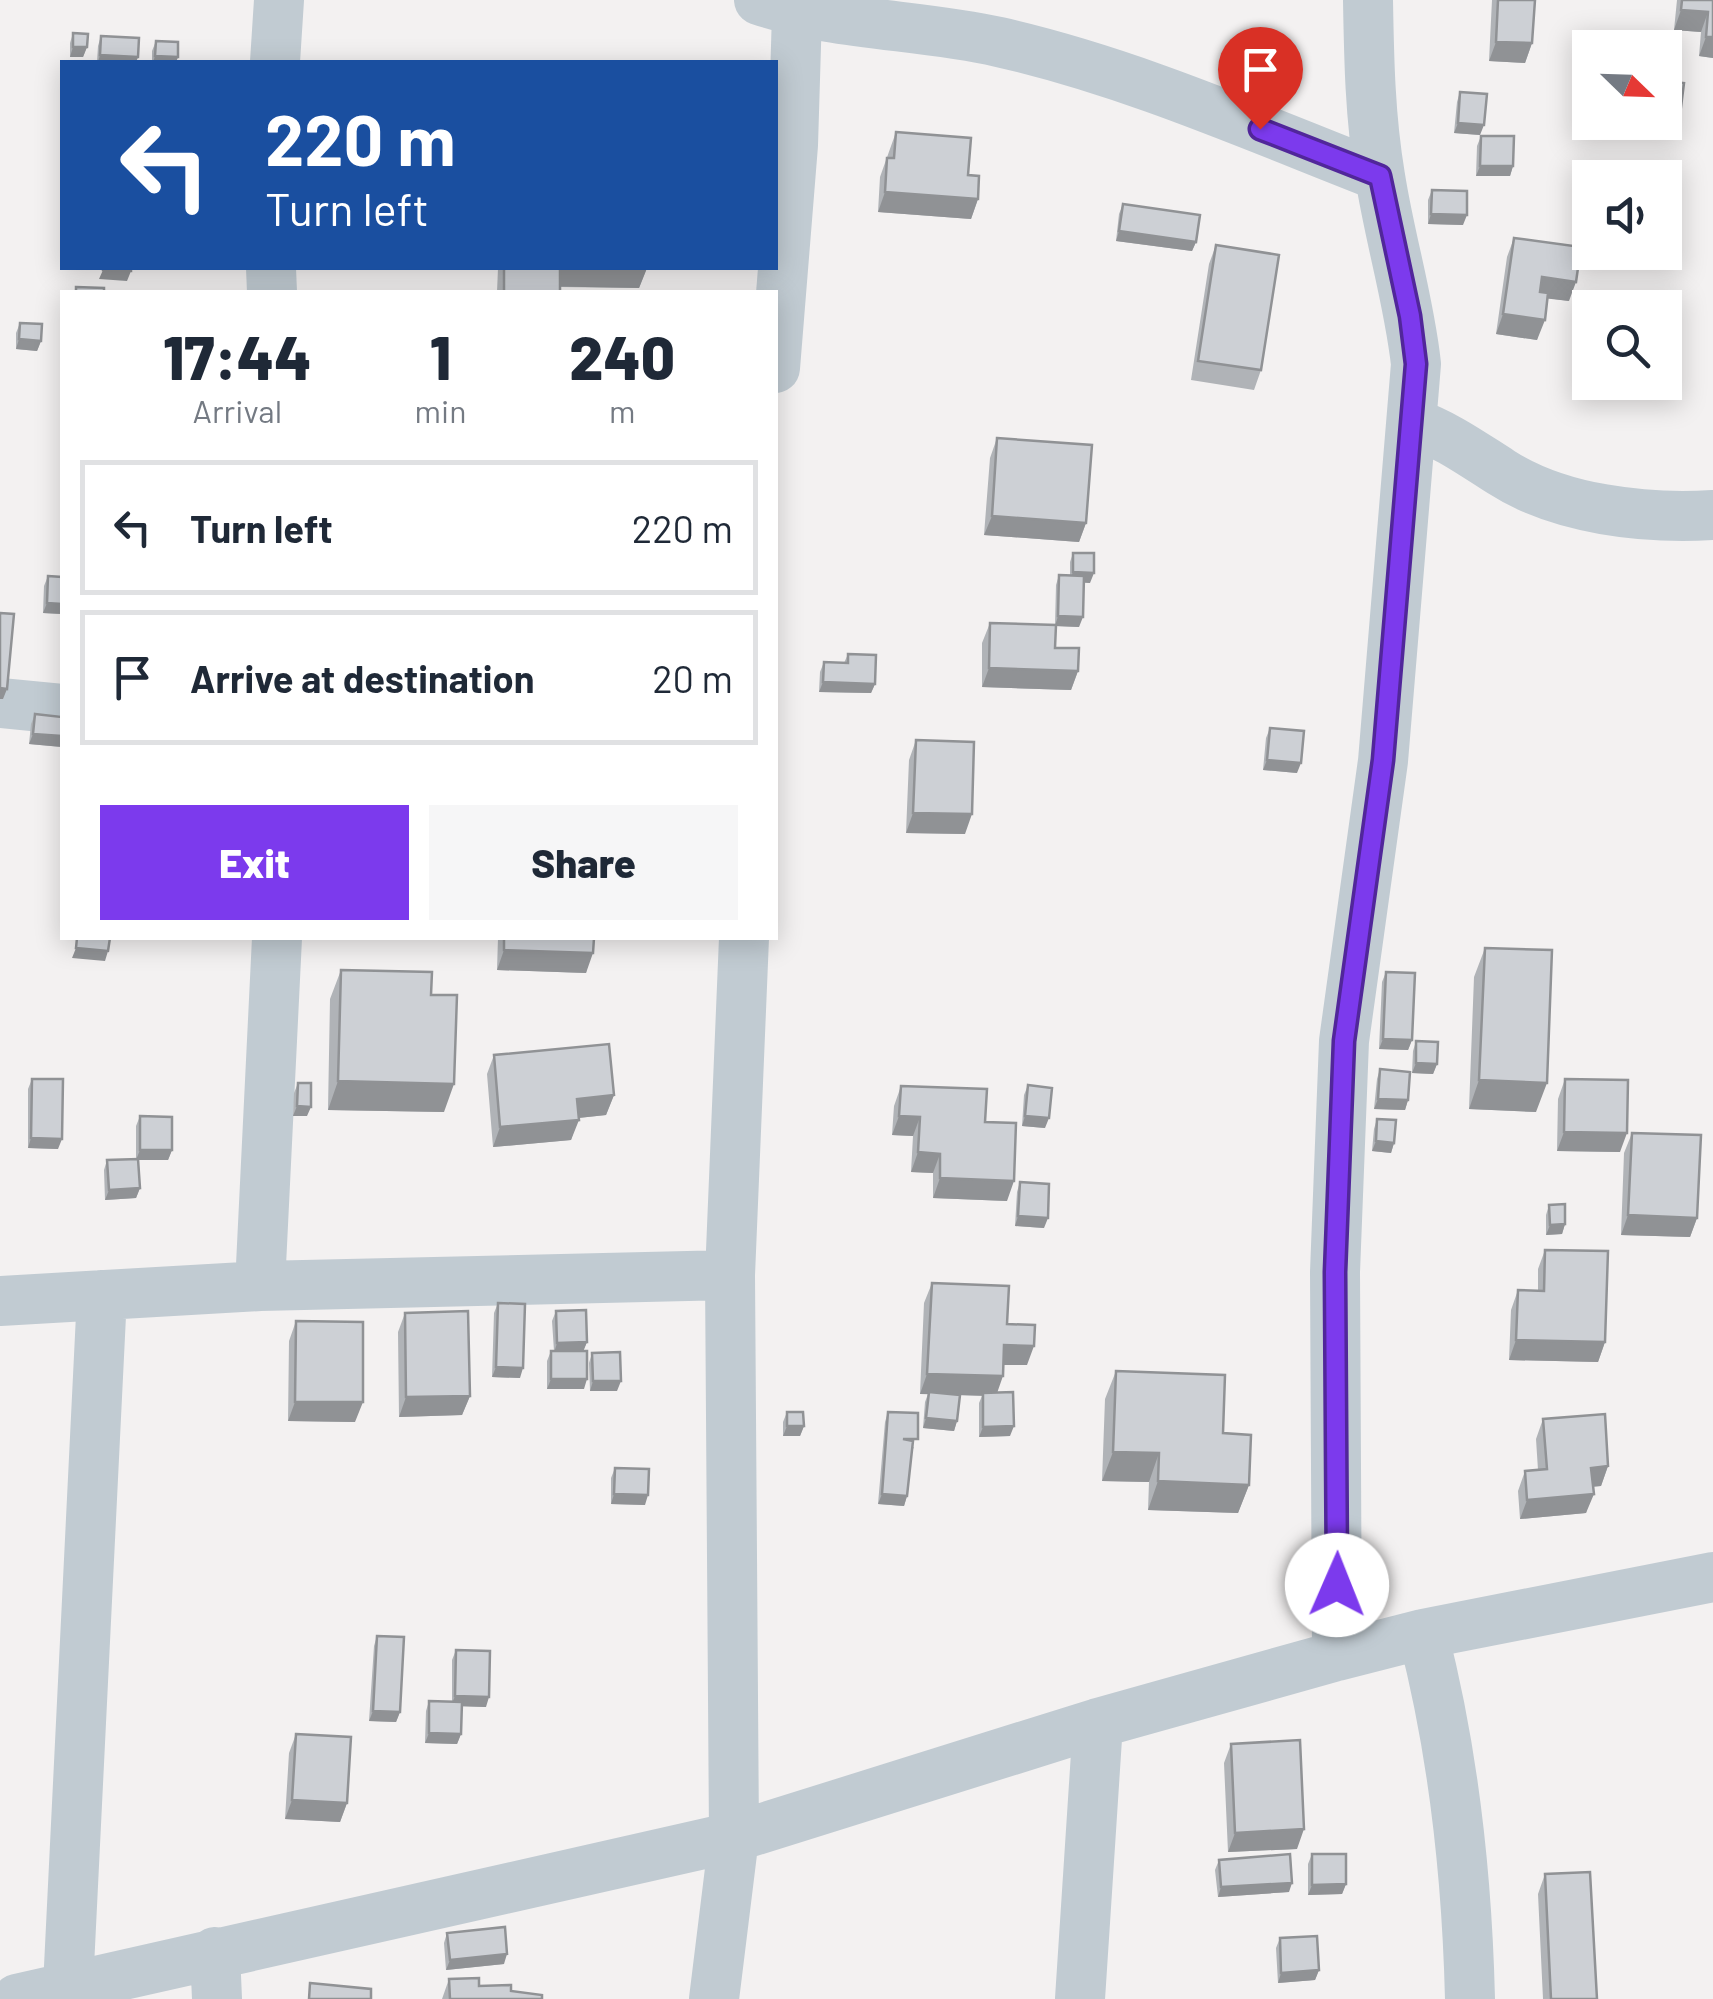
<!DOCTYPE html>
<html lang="en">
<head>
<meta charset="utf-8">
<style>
  :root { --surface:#fff; --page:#f6f6f7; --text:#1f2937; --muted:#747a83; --line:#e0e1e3; --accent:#7c3aed }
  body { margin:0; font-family:Barlow,sans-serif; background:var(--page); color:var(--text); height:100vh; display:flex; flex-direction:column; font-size:38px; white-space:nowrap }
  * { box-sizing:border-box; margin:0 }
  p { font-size:32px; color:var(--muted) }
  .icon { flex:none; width:55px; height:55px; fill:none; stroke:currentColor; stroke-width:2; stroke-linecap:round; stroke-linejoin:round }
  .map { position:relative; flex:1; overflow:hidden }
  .drawer { position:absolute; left:60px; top:290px; width:718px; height:650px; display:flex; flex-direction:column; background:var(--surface); border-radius:0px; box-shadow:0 5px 25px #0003 }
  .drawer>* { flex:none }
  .top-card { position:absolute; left:60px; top:60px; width:718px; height:210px; border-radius:0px; box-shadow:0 5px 25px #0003; background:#1a4fa0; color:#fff; overflow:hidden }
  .needle { width:65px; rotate:113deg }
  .tools { position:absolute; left:1572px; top:30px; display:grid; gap:20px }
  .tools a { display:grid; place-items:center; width:110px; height:110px; border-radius:0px; background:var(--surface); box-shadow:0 5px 25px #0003; font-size:50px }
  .pin { position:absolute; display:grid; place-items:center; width:85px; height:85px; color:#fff; margin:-102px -42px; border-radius:50% 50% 50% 0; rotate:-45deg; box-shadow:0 0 10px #0007 }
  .pin .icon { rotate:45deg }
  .me { position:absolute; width:110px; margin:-55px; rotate:1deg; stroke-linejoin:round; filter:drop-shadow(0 0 8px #0008) }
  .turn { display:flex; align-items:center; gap:35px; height:210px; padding:0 40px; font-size:45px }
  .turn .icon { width:130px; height:130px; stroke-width:2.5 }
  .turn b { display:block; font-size:70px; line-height:85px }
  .eta { display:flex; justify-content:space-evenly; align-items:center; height:170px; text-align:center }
  .eta b { font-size:60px; font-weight:800; line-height:70px }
  .action { display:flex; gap:20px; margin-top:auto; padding:20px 40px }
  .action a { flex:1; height:115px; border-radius:0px; background:var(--accent); color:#fff; font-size:40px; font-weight:800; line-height:115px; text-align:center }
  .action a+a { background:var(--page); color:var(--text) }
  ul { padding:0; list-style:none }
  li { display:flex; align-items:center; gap:30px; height:135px; margin:0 20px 15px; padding:0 20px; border:5px solid var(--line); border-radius:0px }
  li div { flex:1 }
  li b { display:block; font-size:38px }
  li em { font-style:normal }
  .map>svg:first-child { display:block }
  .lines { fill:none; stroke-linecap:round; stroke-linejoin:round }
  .minor { stroke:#c1cbd2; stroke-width:50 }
  .wall { fill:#b0b3b7 }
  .shaded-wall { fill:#909295 }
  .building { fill:#cdd0d5; stroke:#909295; stroke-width:2.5 }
  .route-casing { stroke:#51269a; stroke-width:25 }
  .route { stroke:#7c3aed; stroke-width:18 }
</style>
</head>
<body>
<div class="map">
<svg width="1713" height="1999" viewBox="0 0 1713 1999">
  <rect width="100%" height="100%" fill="#f3f1f1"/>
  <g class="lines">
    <!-- minor -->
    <path class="minor" d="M759,0C835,26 920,24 999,42C1131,72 1254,127 1380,176
      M275,62L279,0
      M271,268L272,292
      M775,368L793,145L797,13L791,0
      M1413,423C1448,436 1471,453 1501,472C1560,510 1645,519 1713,515
      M0,703L62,709
      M260,1286L277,938
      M0,1301L260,1286L730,1275
      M1423,1634C1454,1754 1467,1875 1470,1999
      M1337,1656L1335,1272L1344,1041L1383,761L1416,364C1409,300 1390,240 1380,176C1370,117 1369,59 1368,0
      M215,1952L217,1999
      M68,1987L102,1295
      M17,1999L734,1837L1098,1723L1337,1656L1423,1634L1713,1577
      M714,1999L734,1837L730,1275L744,938
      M1080,1999L1098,1723"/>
  </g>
  <!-- wall -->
  <path class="wall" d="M1492,0H1535L1532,43L1525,63L1489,61Z
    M1677,0H1713V58L1699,56L1701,32L1674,30Z
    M73,33L87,47L83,57H70V43Z
    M101,36L138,57L136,62H97L98,46Z
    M156,41L178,57L176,62H152V51Z
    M1460,92L1480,135L1454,133L1457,102Z
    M896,132L968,175L978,199L971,219L878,212L880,177Z
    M1481,136L1513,166L1510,176H1476L1477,146Z
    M1432,190L1463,225L1428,224V200Z
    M1123,204L1196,242L1192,251L1116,241L1119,214Z
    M1514,238L1569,301L1547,298L1537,340L1496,334L1507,257Z
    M1216,245L1261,370L1254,390L1191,380L1209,264Z
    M498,268H647L639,288L560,287V292H497Z
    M20,323L41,341L37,351L16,349V333Z
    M997,438L1086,523L1079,542L984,535L990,458Z
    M1073,553L1090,583L1084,582L1079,627L1056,626L1055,648L1078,671L1071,690L982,687V643L990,623L1055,625L1056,585L1059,575H1070V562Z
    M48,576L62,577V614L43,613L44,586Z
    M848,654L875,684L871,693L819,692L820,672L824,662L844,663Z
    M35,714L62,717V747L29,744L31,724Z
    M1270,728L1297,773L1263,770L1266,738Z
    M916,740L965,834L906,833L909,760Z
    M498,938H594L586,973L497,970Z
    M1485,948L1536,1112L1469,1109L1474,977Z
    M341,970L431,995L444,1112L328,1110L330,999Z
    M1386,972L1412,1040L1408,1050L1379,1049L1382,982Z
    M1416,1041L1437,1064L1433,1074L1412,1073L1413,1051Z
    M494,1055L614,1095L606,1115L578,1118L571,1140L493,1147L487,1074Z
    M1380,1069L1408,1100L1405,1110L1374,1109L1377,1079Z
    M32,1079L58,1149L28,1148V1089Z
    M1565,1079L1620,1152L1557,1151L1558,1099Z
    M298,1083L307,1116H293L294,1093Z
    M1028,1085L1045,1128L1022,1126L1024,1095Z
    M901,1086L985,1122L1007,1201L933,1198V1173L911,1172L913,1136L892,1135L894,1106Z
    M140,1116L172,1150L168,1160H138L140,1188L136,1198L105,1200L104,1170L107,1160L136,1159V1126Z
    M1377,1119L1394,1143L1391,1153L1372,1151L1374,1129Z
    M1632,1133L1697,1218L1690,1237L1621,1235L1624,1153Z
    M1020,1182L1044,1228L1015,1226L1017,1192Z
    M1549,1205L1565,1224L1562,1234L1546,1235V1215Z
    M1545,1250L1605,1342L1598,1362L1509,1360L1511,1310L1518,1290L1538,1291V1269Z
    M932,1283L1007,1324L1027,1365H1003L997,1392L1010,1436L979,1437V1403L982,1396L957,1395V1421L954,1431L923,1428L925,1402L928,1394H920L924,1303Z
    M498,1303L520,1378L492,1377L494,1313Z
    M556,1311L587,1342L583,1351L584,1389H547V1361L551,1351H554L552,1321Z
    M405,1313L470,1396L462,1415L399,1417L398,1332Z
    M296,1321L355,1422L288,1421L289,1341Z
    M592,1353L617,1391H590L589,1363Z
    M1116,1371L1249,1485L1238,1513L1148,1510L1149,1482L1102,1481L1105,1399Z
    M787,1412L804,1426L800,1436H783V1422Z
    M888,1412L914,1448L912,1449L907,1496L904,1506L878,1504L885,1422Z
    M1543,1419L1608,1466L1601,1486L1593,1487L1586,1513L1520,1519L1518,1491L1525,1471L1538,1470L1536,1439Z
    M615,1468L645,1505L611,1504V1478Z
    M377,1636L400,1712L396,1722L369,1721L374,1646Z
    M456,1650L486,1707L462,1706L461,1734L457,1744L425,1743L426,1711L429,1701H452V1660Z
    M296,1734L347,1803L340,1822L285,1819L289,1753Z
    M1231,1744L1297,1849L1228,1852L1224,1763Z
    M1312,1854L1346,1884L1342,1894L1308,1895V1864Z
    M1219,1860L1289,1892L1218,1897L1215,1870Z
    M1545,1874L1597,1999H1543L1538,1894Z
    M447,1933L504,1964L446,1970L444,1943Z
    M1280,1938L1319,1970L1315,1980L1278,1983L1276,1948Z
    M449,1979L479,1986L542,1999H442Z"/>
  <!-- shaded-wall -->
  <path class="shaded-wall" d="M1681,10L1708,12L1701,32L1674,30Z
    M1706,37H1713V58L1699,56Z
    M1496,42L1532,43L1525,63L1489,61Z
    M73,47H87L83,57H70Z
    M100,55L138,57L136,62H98Z
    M155,56L178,57L176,62H153Z
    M1665,114L1680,115L1676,125L1648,122H1665Z
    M1458,123L1484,125L1480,135L1454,133Z
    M1480,166H1513L1510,176H1476Z
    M885,192L978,199L971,219L878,212Z
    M1431,214L1467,215L1463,225L1428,224Z
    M1119,231L1196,242L1192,251L1116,241Z
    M538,268H647L639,288L531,286Z
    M103,270L131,271L127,281L99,279Z
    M1542,277L1576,282L1569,301L1534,297Z
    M1503,314L1545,320L1537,340L1496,334Z
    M19,339L41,341L37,351L16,349Z
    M992,516L1086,523L1079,542L984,535Z
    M1073,572L1094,573L1090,583L1069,582Z
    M47,603L62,604V614L43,613Z
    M1058,616L1083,617L1079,627L1055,626Z
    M989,668L1078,671L1071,690L982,687Z
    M823,682L875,684L871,693L819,692Z
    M0,688L7,689L3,699H0Z
    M33,734L62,736V747L29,744Z
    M1267,760L1301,763L1297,773L1263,770Z
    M913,813L972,814L965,834L906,833Z
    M76,948L108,951L105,961L72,958Z
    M504,950L593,953L586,973L497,970Z
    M1383,1039L1412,1040L1408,1050L1379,1049Z
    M1416,1063L1437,1064L1433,1074L1412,1073Z
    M1479,1080L1547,1083L1536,1112L1469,1109Z
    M338,1081L454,1084L444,1112L328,1110Z
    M614,1095L606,1115L569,1119L577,1099Z
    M1378,1099L1408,1100L1405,1110L1374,1109Z
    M297,1106L311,1107L307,1116H293Z
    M899,1116L920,1117L913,1136L892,1135Z
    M1025,1116L1049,1118L1045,1128L1022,1126Z
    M579,1120L571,1140L493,1147L500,1127Z
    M1564,1132L1627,1133L1620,1152L1557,1151Z
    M31,1138L62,1139L58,1149L28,1148Z
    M1376,1141L1394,1143L1391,1153L1372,1151Z
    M140,1150H172L168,1160H136Z
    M918,1152L940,1154L933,1173L911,1172Z
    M940,1178L1014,1181L1007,1201L933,1198Z
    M140,1188L136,1198L105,1200L109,1190Z
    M1628,1215L1697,1218L1690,1237L1621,1235Z
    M1018,1216L1048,1218L1044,1228L1015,1226Z
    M1565,1224L1562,1234L1546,1235L1550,1225Z
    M1516,1340L1605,1342L1598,1362L1509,1360Z
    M587,1342L583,1352L554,1353L557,1343Z
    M1004,1345L1034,1346L1027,1365H997Z
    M496,1367L523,1368L520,1378L492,1377Z
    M927,1374L1003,1376L996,1396L920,1394Z
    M551,1379H587L584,1389H547Z
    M593,1381H621L617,1391H590Z
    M470,1396L462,1415L399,1417L406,1397Z
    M295,1402H363L355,1422L288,1421Z
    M926,1418L957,1421L954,1431L923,1428Z
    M787,1426H804L800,1436H783Z
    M1014,1426L1010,1436L979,1437L983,1427Z
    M1113,1452L1159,1453L1149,1482L1102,1481Z
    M1608,1466L1601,1486L1584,1487L1591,1468Z
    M1158,1481L1249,1485L1238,1513L1148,1510Z
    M614,1494L648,1495L645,1505L611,1504Z
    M882,1494L907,1496L904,1506L878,1504Z
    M1594,1494L1586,1513L1520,1519L1527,1500Z
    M455,1696L489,1697L486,1707L451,1706Z
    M373,1711L400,1712L396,1722L369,1721Z
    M429,1733L461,1734L457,1744L425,1743Z
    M292,1800L347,1803L340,1822L285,1819Z
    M1304,1829L1297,1849L1228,1852L1235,1833Z
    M1292,1883L1289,1892L1218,1897L1221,1887Z
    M1346,1884L1342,1894L1308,1895L1312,1885Z
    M507,1954L504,1964L446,1970L450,1960Z
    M1319,1970L1315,1980L1278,1983L1281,1973Z"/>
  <!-- building -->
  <path class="building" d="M1498,0H1535L1532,43L1496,42Z
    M1682,0H1713V37H1706L1708,12L1681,10Z
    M73,33L88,34L87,47H73Z
    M101,36L139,38L138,57L100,55Z
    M156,41L178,42V57L155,56Z
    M1665,81L1684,83L1680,115L1665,114Z
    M1460,92L1487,94L1484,125L1458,123Z
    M896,132L971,138L968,175L979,176L978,199L885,192L887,158H894Z
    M1481,136H1514L1513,166H1480Z
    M1432,190L1467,191V215L1431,214Z
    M1123,204L1200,215L1196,242L1119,231Z
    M1514,238L1581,247L1576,282L1542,277L1540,292L1548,293L1545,320L1503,314Z
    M1216,245L1279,255L1261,370L1198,361Z
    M103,268H131V271L103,270Z
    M504,268H560V292H504Z
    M76,287L104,288V292H76Z
    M20,323L42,324L41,341L19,339Z
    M997,438L1092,445L1086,523L992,516Z
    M1073,553H1094V573L1073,572Z
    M1059,575L1084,576L1083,617L1058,616Z
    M48,576L62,577V604L47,603Z
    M0,613L14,614L7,689L0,688Z
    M990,623L1056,625L1055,648H1079L1078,671L989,668Z
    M848,654L876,655L875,684L823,682L824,662L848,663Z
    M35,714L62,717V736L33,734Z
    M1270,728L1304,731L1301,763L1267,760Z
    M916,740L974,742L972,814L913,813Z
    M77,938H110L108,951L76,948Z
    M504,938H594L593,953L504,950Z
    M1485,948L1552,950L1547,1083L1479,1080Z
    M341,970L432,972L431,995H457L454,1084L338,1081Z
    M1386,972L1415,973L1412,1040L1383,1039Z
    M1416,1041L1438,1042L1437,1064L1416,1063Z
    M609,1044L614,1095L577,1099L579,1120L500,1127L494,1055Z
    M1380,1069L1410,1072L1408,1100L1378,1099Z
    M32,1079H63L62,1139L31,1138Z
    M1565,1079L1628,1080L1627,1133L1564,1132Z
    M298,1083H311V1107L297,1106Z
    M1028,1085L1052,1088L1049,1118L1025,1116Z
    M901,1086L987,1089L985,1122L1016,1123L1014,1181L940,1178V1154L918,1152L920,1117L899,1116Z
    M140,1116L172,1117V1150H140Z
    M1377,1119L1396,1120L1394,1143L1376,1141Z
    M1632,1133L1701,1135L1697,1218L1628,1215Z
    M138,1159L140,1188L109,1190L107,1160Z
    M1020,1182L1049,1184L1048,1218L1018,1216Z
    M1565,1204V1224L1550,1225L1549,1205Z
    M1545,1250L1608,1251L1605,1342L1516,1340L1518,1290L1544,1291Z
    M932,1283L1009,1286L1007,1324L1035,1325L1034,1346L1004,1345L1003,1376L927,1374Z
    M498,1303L525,1304L523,1368L496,1367Z
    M586,1310L587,1342L557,1343L556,1311Z
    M468,1311L470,1396L406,1397L405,1313Z
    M296,1321L363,1322V1402H295Z
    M551,1351H587V1379H551Z
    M620,1352L621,1381H593L592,1353Z
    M1116,1371L1225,1375L1223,1433L1251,1435L1249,1485L1158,1481L1159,1453L1113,1452Z
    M929,1392L960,1395L957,1421L926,1418Z
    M1013,1392L1014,1426L983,1427V1393Z
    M787,1412H803L804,1426H787Z
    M888,1412L918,1413V1439H903L913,1441L907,1496L882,1494Z
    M1605,1414L1608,1466L1591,1468L1594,1494L1527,1500L1525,1471L1547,1469L1543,1419Z
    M615,1468L649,1469L648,1495L614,1494Z
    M377,1636L404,1637L400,1712L373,1711Z
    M456,1650L490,1651L489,1697L455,1696Z
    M429,1701L462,1702L461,1734L429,1733Z
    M296,1734L351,1737L347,1803L292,1800Z
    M1300,1740L1304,1829L1235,1833L1231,1744Z
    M1290,1854L1292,1883L1221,1887L1219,1860Z
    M1312,1854H1346V1884L1312,1885Z
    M1590,1872L1597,1999H1551L1545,1874Z
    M505,1927L507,1954L450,1960L447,1933Z
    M1317,1936L1319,1970L1281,1973L1280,1938Z
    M479,1978V1986L511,1985V1991L542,1995V1999H450L449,1979Z
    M310,1983L371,1989V1999H309Z"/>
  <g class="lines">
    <!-- route casing -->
    <g class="route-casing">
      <path id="route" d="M1260,129L1380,176L1410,316L1416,364L1383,760L1344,1041L1335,1272L1337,1585"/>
    </g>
    <!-- route -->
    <use href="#route" class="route"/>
  </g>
</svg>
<div class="tools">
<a><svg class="needle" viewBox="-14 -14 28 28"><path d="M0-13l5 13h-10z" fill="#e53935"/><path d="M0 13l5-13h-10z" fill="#747a83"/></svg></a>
<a><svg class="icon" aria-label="sound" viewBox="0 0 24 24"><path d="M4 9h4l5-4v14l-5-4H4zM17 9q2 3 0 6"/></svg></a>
<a><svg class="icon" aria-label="search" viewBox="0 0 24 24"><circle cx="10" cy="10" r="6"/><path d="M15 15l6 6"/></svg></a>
</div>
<div class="pin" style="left:1260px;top:129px;background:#d93025"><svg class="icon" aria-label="arrive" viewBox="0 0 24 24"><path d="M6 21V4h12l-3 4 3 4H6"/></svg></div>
<svg class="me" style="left:1337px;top:1585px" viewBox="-20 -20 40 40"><circle r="19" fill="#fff"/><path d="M0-13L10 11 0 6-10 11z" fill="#7c3aed"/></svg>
<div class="top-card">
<div class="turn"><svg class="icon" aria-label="left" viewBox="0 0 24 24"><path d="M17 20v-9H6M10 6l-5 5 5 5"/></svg><div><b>220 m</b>Turn left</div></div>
</div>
<section class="drawer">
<div class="eta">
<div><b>17:44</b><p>Arrival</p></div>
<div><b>1</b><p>min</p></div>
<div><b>240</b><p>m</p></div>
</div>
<ul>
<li><svg class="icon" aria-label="left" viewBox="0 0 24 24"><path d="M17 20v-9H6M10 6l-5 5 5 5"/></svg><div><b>Turn left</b></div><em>220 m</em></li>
<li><svg class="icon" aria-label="arrive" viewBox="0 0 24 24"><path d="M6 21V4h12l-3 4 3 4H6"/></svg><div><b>Arrive at destination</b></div><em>20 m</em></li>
</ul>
<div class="action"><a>Exit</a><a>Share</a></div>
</section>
</div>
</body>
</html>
